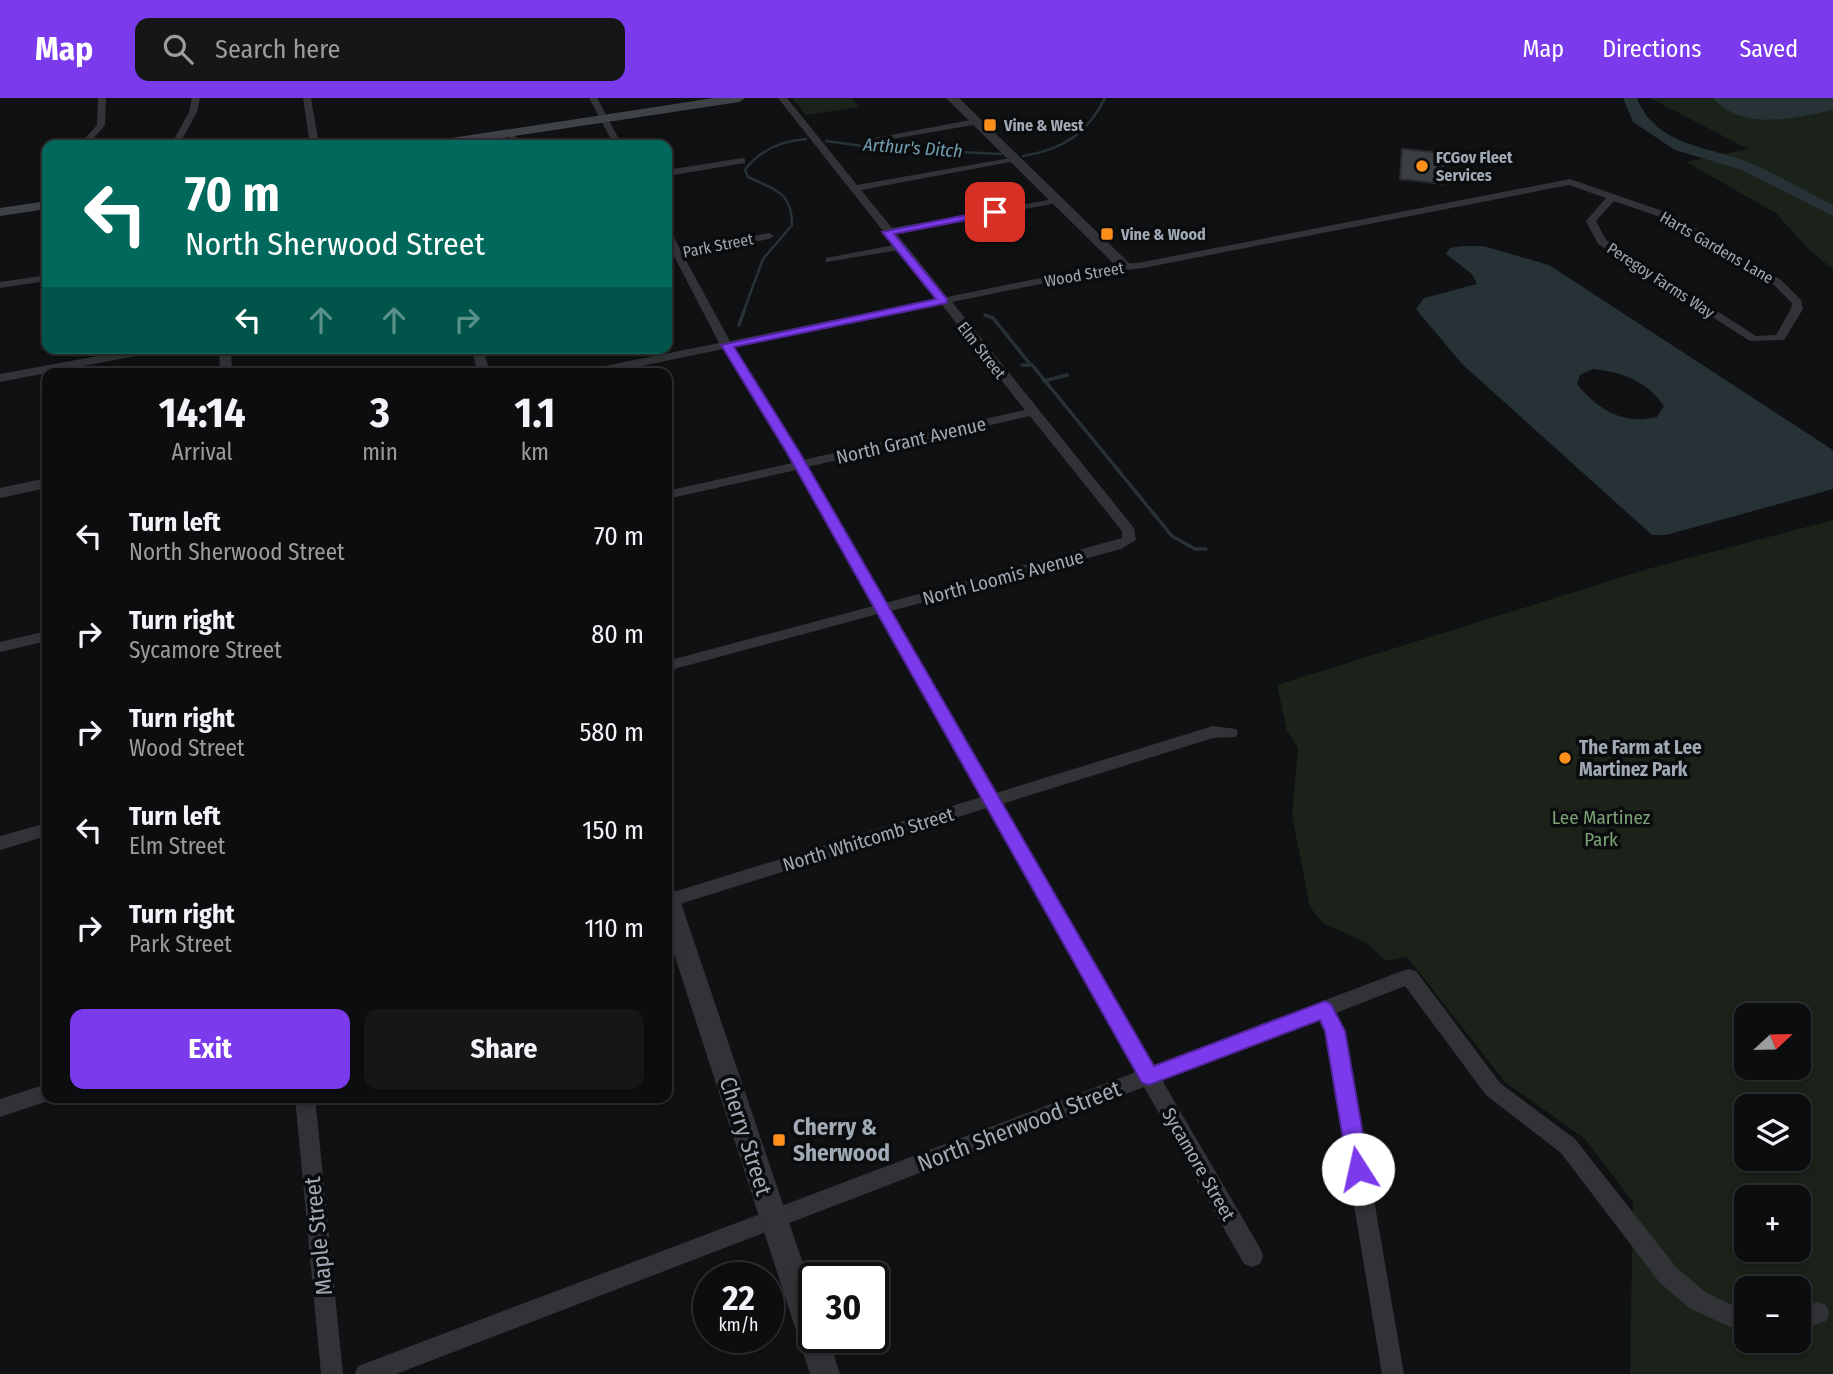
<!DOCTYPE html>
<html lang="en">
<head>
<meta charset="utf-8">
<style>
  :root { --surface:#0c0d0e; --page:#151617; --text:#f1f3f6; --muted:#9a9c9e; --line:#2c2d2e; --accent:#7c3aed }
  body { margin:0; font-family:"Fira Sans Condensed",sans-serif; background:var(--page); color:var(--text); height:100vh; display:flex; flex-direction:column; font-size:26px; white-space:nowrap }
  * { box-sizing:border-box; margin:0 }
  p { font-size:23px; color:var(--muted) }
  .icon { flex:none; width:38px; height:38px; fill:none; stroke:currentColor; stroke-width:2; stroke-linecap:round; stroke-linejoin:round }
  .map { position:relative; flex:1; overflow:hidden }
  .side { position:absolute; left:42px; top:270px; width:630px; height:735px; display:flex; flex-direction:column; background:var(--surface); border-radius:14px; box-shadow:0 4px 10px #0003,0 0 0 2px var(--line) }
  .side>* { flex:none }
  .hud { position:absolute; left:42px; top:42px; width:630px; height:214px; border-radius:14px; box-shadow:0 4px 10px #0003,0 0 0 2px var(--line); background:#00695c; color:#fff; overflow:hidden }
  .needle { width:46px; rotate:68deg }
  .buttons { position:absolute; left:1734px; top:905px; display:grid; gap:14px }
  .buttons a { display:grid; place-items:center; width:77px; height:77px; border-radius:14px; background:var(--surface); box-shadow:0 4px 10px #0003,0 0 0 2px var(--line); font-size:35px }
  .speed { position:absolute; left:693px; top:1164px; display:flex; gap:14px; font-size:35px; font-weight:700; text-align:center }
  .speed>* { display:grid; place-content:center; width:91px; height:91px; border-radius:50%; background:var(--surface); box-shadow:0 4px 10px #0003,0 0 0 2px var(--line); line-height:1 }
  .speed small { font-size:18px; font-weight:400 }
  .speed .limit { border:4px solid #111; border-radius:10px; background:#fff; color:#111 }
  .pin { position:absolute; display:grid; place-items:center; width:60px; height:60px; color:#fff; margin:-30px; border-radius:14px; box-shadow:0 4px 10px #0006 }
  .me { position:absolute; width:77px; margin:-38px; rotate:350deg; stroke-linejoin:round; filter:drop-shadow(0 0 5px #0008) }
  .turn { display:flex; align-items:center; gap:24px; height:147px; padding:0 28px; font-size:32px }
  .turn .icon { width:91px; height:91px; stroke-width:2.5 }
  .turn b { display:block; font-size:49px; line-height:60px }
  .lanes { display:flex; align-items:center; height:66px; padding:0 28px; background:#0003; justify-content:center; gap:35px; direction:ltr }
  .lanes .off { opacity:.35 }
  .eta { display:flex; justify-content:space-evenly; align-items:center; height:119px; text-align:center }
  .eta b { font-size:42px; font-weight:700; line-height:49px }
  .primary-button { display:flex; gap:14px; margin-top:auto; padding:14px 28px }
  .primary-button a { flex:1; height:80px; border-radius:14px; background:var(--accent); color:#fff; font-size:28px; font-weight:700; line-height:80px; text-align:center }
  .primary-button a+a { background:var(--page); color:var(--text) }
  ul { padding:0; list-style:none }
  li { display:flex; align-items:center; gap:21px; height:98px; padding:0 28px }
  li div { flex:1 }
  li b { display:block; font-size:26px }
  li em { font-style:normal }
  header { display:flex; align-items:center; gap:42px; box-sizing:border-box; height:98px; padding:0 35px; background:var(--accent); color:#fff }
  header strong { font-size:33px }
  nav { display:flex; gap:38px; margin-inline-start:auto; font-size:24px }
  .search { width:490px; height:63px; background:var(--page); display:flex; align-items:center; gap:18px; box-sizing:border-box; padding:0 24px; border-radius:14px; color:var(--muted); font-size:26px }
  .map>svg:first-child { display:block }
  .green { fill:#1a221a; fill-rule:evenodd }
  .water { fill:#263236; fill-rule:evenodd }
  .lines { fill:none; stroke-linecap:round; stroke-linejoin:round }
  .stream-far1 { stroke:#263236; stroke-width:2.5 }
  .stream { stroke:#263236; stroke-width:3.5 }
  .river { fill:#263236; fill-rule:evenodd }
  .building { fill:#3c3f42; stroke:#2a2b2e; stroke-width:2 }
  .minor { fill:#313337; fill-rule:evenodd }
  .tertiary { fill:#313337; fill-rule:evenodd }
  .secondary { fill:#3f4247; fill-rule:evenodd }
  .route { fill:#7c3aed; stroke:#51269a; stroke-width:2 }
  .poi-dot { fill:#ff8e1b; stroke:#0b0c0d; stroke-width:2.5 }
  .labels { text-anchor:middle; stroke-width:7; stroke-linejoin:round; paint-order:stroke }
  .far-poi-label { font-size:16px; font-weight:bold; fill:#a0aab4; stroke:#0b0c0d; text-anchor:start }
  .far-street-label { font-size:16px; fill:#a0aab4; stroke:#0b0c0d }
  .far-water-label { font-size:18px; font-style:italic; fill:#739fb3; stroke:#0b0c0d }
  .street-label { font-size:19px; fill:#a0aab4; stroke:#0b0c0d }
  .poi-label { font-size:19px; font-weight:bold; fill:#a0aab4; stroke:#0b0c0d; text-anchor:start }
  .park-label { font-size:19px; fill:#7aa175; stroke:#0b0c0d }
  .near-street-label { font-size:23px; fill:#a0aab4; stroke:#0b0c0d }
  .near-poi-label { font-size:23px; font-weight:bold; fill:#a0aab4; stroke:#0b0c0d; text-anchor:start }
</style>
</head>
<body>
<header>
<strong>Map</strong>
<div class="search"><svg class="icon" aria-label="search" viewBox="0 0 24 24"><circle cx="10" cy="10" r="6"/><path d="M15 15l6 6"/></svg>Search here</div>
<nav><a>Map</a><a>Directions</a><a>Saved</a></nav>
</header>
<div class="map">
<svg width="1833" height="1276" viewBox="0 0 1833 1276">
  <rect width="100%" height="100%" fill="#101112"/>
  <!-- green -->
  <path class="green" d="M792,0H851L859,9L806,17Z
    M1650,0H1833V171L1810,153L1776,115L1686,64L1748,51Z
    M1833,422V1276H1630L1633,1104L1585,1041L1505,984L1407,859L1386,863L1365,844L1323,825L1310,809L1292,717L1298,650L1287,633L1277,587L1651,470ZM1746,917H1799V970H1746ZM1746,1008H1799V1060H1746ZM1746,1099H1799V1152H1746ZM1746,1190H1799V1242H1746Z"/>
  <!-- water -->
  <path class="water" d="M1713,0H1833V12C1794,20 1744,34 1713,0Z
    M1463,148H1483L1549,167L1833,352V391L1666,437H1652L1462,266L1416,211L1424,200L1477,186L1472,176L1446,156L1450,150ZM1593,271C1622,274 1647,283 1664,308L1657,319C1623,327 1598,312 1577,286L1580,277Z"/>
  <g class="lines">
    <!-- stream-far1 -->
    <path class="stream-far1" d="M826,43L877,50L1001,56
      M1023,58C1062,52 1087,36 1105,0
      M743,215L763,161L792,127C792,93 775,92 748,79L745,72C760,51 781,43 806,41"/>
    <!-- stream -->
    <path class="stream" d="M985,217L993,220L1030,266
      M739,227L744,213
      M1022,267H1032L1172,438L1195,451H1206
      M1044,283L1067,277"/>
    <!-- river -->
    <path class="river" d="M1623,0H1637C1656,50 1713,48 1755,67C1781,79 1807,94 1833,107V118L1742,72L1675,52L1633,24Z"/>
  </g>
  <!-- building -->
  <path class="building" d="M1402,51L1443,55V86L1400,81Z"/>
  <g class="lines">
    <!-- minor -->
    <path class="minor" d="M98,0H106L105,27L88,47H79L97,27Z
      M192,0H200L197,14L179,47H171L189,14Z
      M303,0H311L319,47H310Z
      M589,0H597L622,47H614Z
      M778,0H787L857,87L1016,59L1021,62L861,92L892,130L1060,100V104L1057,105L896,135L947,199L1090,170L1143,164L1570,81L1674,117L1781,182L1801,202L1803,211L1784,242L1750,243L1598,146L1586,123L1606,100L1569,87L1143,170L1090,176L952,204L1134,430L1136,442L1121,451L891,513L996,695L1213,628L1236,631L1238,635L1236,639L1213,640L1002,706L1154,967L1402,873L1409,871L1416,873L1500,985L1575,1041L1676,1169L1705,1194L1746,1214V1236L1689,1210L1660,1185L1561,1055L1486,997L1405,888L1336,915L1345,933L1404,1276H1382L1325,933L1320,921L1162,982L1260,1150L1263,1158L1260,1166L1252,1169L1244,1166L1144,989L396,1276H355L358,1268L366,1265L1136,974L987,710L667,810V796L981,699L878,516L667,573V563L873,508L796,372L667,401V393L792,365L723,251L608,275H584L590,271L719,245L674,158L667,159V153H671L667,144V132L671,133L680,151L769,135L774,138L769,141L683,157L730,243L937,201L899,152L826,164V160L894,147ZM1614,103L1666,121L1773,186L1792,205L1791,211L1776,237L1756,238L1606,142L1596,123ZM942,207L1025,312L803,362L733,249ZM1030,318L1122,433V440L886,505L807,369Z
      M976,21L979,22V26L869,45L864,42Z
      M507,33H513L519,47H511Z
      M742,60L745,61V65L667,78V72Z
      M47,177V183L0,190V184Z
      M141,250H167L161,253L0,284V276Z
      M219,250H231L232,275H220Z
      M471,250H483L490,275H478Z
      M47,533V543L0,554V544Z
      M47,725V738L0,752V738Z
      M47,986V999H55L54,1001L0,1019V1001Z
      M295,999H315L343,1276H321Z
      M1818,1204L1826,1207L1829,1215L1826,1223L1799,1232V1210Z"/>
    <!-- tertiary -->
    <path class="tertiary" d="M946,0H959L1129,165V171H1119Z
      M47,380V390L0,400V390Z
      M667,789L675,792L679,799L814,1198V1239H828L840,1276H810L667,834Z"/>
    <!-- secondary -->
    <path class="secondary" d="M714,0H745L739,4L456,47H425L432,43Z
      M47,103V111L0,118V110Z"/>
  </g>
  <!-- route -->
  <path class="route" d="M995,111L998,116L894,136L947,201V205L734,249L800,355L1154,968L1325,903L1331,906L1345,933L1369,1071L1366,1078L1358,1081L1351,1078L1348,1071L1325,933L1320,922L1149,987L1142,985L787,355L721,247L936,201L882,134Z"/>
  <!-- markers -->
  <g class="poi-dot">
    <rect x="983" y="20" width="14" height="14" rx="3.5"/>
    <circle cx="1422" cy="68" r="7"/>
    <rect x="1100" y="129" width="14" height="14" rx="3.5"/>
    <circle cx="1565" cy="660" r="7"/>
    <rect x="772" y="1035" width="14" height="14" rx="3.5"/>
  </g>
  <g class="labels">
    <!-- far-poi labels -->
    <g class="far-poi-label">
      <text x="1004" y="33">Vine &amp; West</text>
      <text x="1436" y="65">FCGov Fleet<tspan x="1436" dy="18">Services</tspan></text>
      <text x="1121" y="142">Vine &amp; Wood</text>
    </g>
    <!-- far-street labels -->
    <g class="far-street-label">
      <text transform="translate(718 147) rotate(-11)" y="6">Park Street</text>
      <text transform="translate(1717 149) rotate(30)" y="6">Harts Gardens Lane</text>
      <text transform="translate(1084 176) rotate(-10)" y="6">Wood Street</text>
      <text transform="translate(1661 182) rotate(33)" y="6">Peregoy Farms Way</text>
      <text transform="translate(982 252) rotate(52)" y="6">Elm Street</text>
    </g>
    <!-- far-water labels -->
    <g class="far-water-label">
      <text transform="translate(913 50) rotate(4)" y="6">Arthur's Ditch</text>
    </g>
    <!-- street labels -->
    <g class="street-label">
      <text transform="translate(911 342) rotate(-13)" y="7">North Grant Avenue</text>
      <text transform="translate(1003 479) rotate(-15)" y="7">North Loomis Avenue</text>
      <text transform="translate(868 741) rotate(-17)" y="7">North Whitcomb Street</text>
      <text transform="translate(1199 1066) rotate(60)" y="7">Sycamore Street</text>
    </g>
    <!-- poi labels -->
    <g class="poi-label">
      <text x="1579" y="656">The Farm at Lee<tspan x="1579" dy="22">Martinez Park</tspan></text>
    </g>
    <!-- park labels -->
    <g class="park-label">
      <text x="1601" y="726">Lee Martinez<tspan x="1601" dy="22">Park</tspan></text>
    </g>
    <!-- near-street labels -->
    <g class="near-street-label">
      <text transform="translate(1019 1028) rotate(-21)" y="8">North Sherwood Street</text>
      <text transform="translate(746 1038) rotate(72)" y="8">Cherry Street</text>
      <text transform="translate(318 1138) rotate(-96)" y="8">Maple Street</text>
    </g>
    <!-- near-poi labels -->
    <g class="near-poi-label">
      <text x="793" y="1037">Cherry &amp;<tspan x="793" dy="26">Sherwood</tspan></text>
    </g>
  </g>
</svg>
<div class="buttons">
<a><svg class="needle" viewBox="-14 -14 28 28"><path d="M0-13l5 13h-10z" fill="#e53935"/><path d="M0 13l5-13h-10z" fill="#9a9c9e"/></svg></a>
<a><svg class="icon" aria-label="layers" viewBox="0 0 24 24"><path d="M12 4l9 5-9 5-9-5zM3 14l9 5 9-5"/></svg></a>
<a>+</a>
<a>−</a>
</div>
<div class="speed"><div>22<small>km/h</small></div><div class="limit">30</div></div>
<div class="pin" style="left:995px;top:114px;background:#d93025"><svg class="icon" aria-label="arrive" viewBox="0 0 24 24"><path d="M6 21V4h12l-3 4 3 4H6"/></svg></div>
<svg class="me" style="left:1358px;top:1071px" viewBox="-20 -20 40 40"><circle r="19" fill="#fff"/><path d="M0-13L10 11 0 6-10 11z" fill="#7c3aed"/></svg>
<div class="hud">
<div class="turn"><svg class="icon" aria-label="left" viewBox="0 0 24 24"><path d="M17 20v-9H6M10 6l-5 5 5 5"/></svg><div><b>70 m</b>North Sherwood Street</div></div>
<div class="lanes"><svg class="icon" aria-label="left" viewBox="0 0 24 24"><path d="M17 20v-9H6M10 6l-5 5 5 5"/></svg><svg class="icon off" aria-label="ahead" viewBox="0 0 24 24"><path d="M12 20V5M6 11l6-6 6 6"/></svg><svg class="icon off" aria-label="ahead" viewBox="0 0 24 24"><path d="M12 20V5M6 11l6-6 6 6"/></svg><svg class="icon off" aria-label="right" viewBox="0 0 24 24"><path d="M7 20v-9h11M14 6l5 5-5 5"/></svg></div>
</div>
<section class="side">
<div class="eta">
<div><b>14:14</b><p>Arrival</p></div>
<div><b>3</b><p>min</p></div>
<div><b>1.1</b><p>km</p></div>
</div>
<ul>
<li><svg class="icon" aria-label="left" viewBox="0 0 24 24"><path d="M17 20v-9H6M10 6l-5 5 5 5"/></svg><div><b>Turn left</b><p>North Sherwood Street</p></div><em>70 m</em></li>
<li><svg class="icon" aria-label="right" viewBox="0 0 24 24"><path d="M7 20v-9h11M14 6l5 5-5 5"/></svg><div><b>Turn right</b><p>Sycamore Street</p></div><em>80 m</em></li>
<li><svg class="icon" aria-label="right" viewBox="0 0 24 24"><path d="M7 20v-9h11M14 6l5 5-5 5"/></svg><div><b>Turn right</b><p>Wood Street</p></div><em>580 m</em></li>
<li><svg class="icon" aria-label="left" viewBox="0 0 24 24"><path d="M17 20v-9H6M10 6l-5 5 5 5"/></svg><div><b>Turn left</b><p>Elm Street</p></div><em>150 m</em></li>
<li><svg class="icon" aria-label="right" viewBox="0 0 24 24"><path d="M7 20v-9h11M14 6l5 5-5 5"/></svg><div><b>Turn right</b><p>Park Street</p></div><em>110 m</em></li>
</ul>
<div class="primary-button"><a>Exit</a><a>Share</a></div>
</section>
</div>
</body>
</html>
